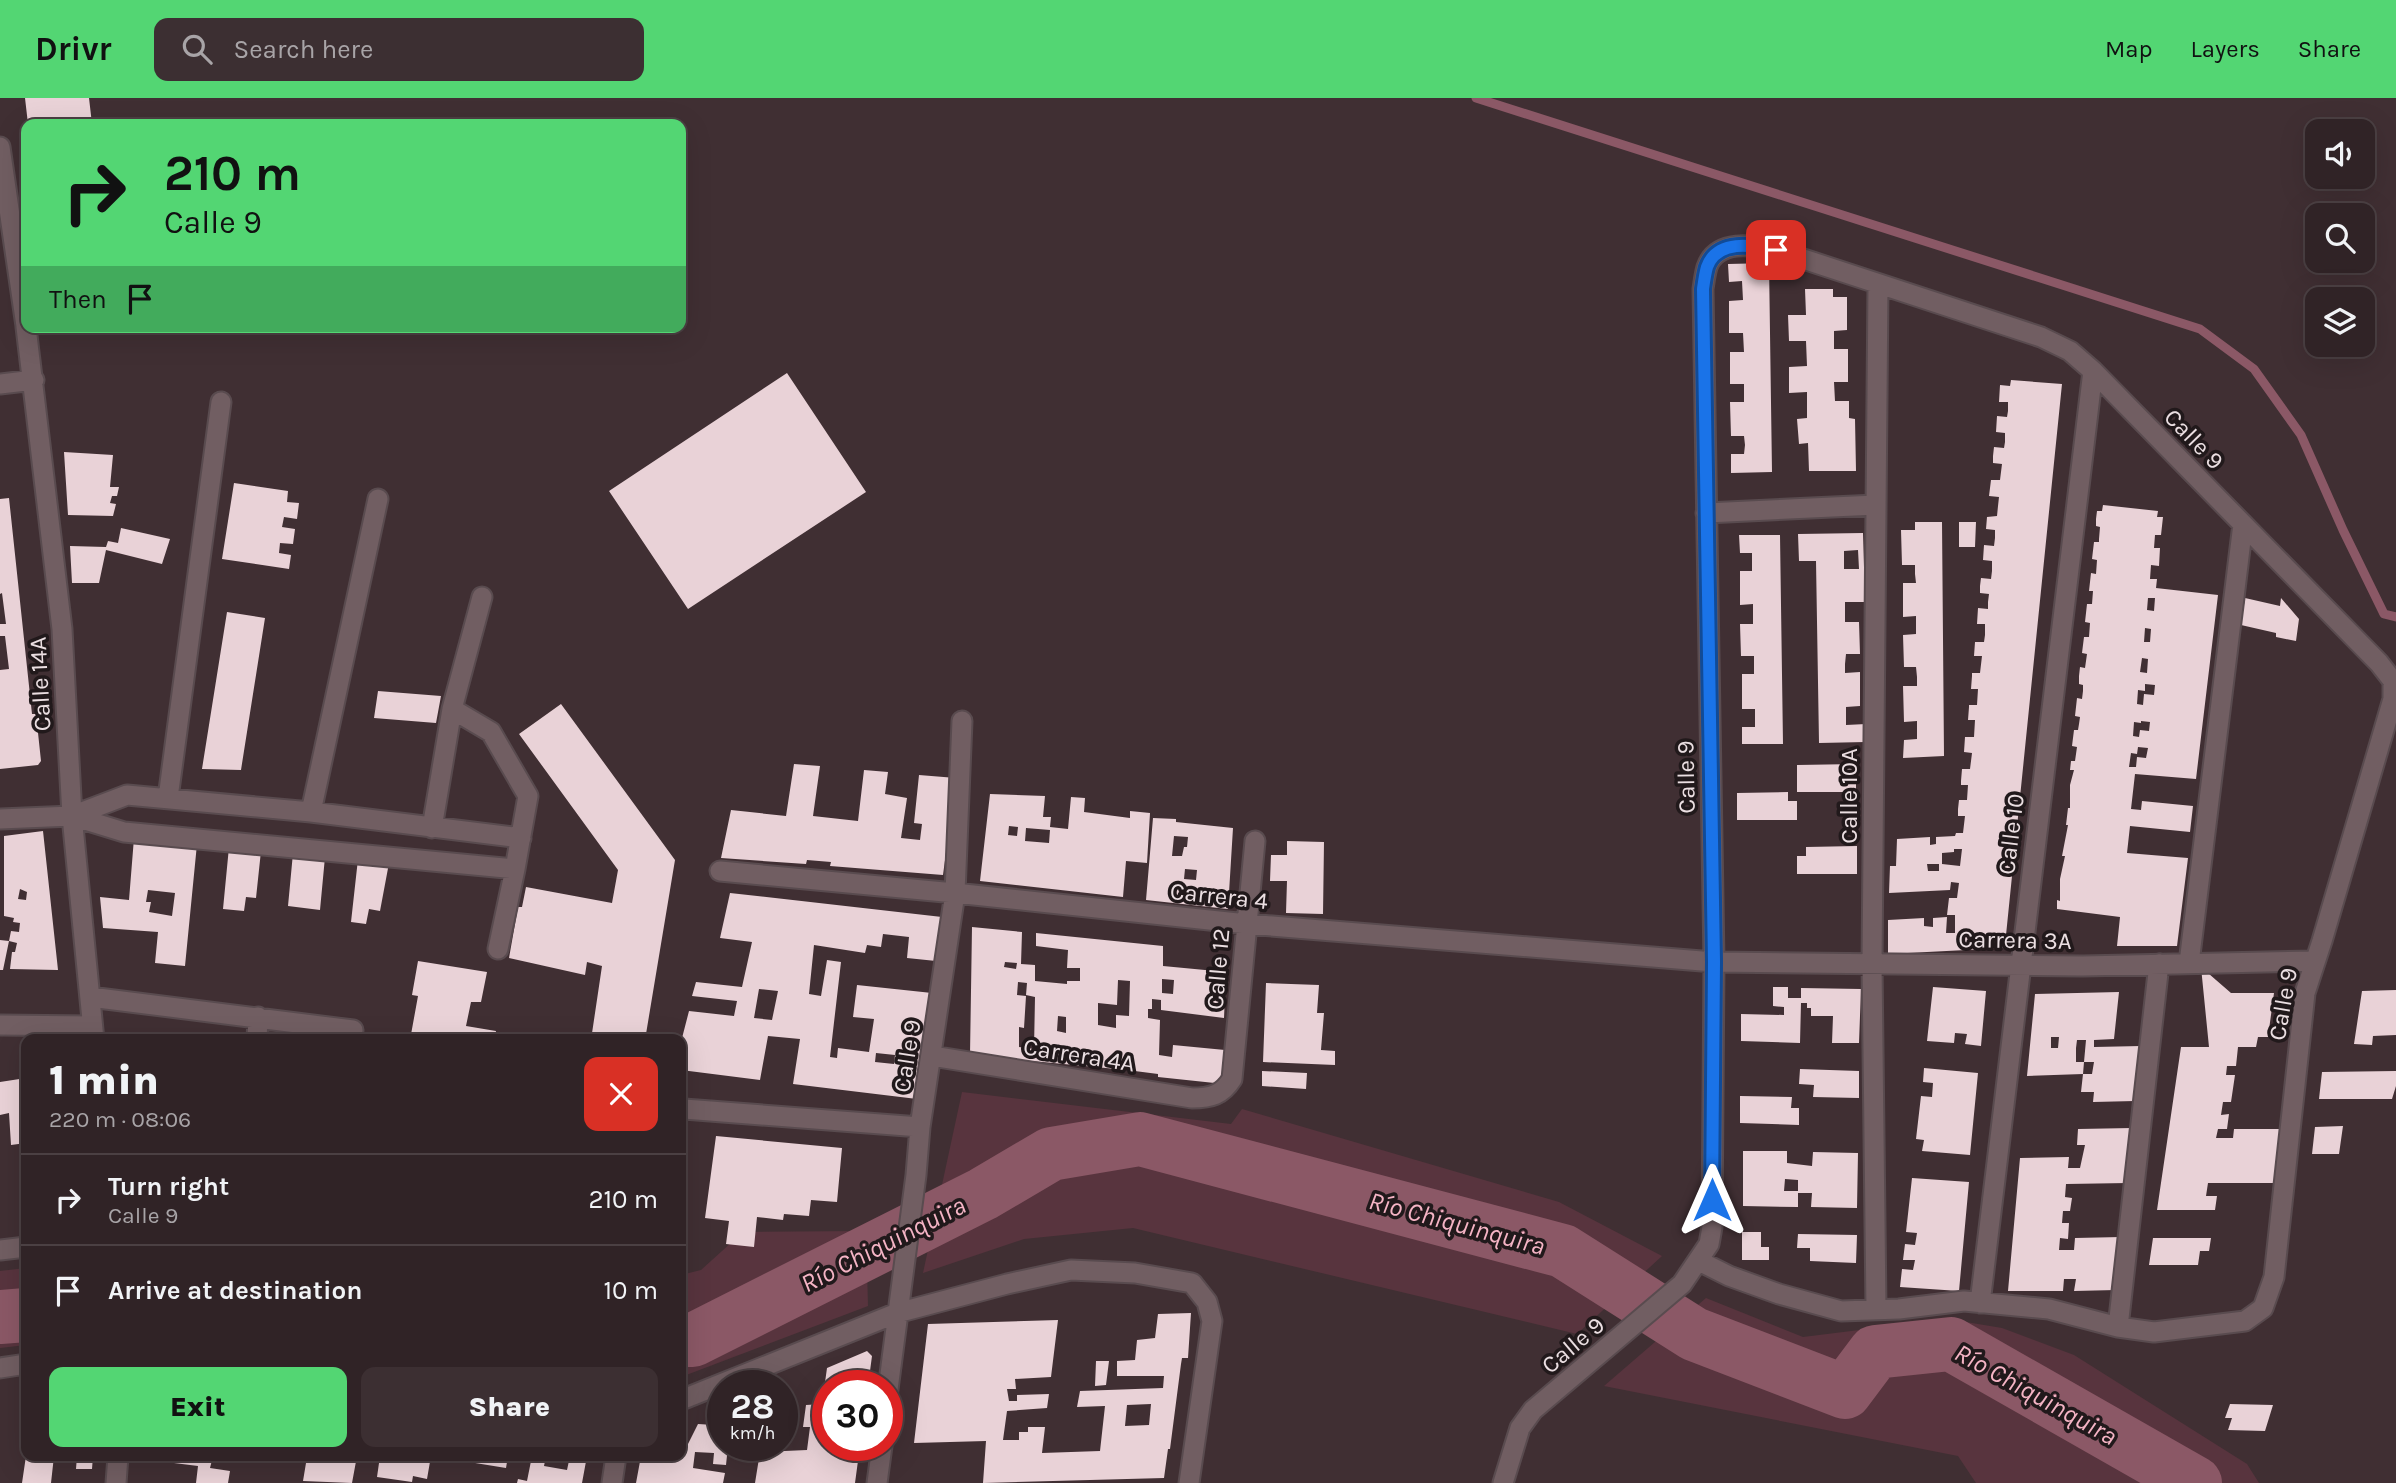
<!DOCTYPE html>
<html lang="en">
<head>
<meta charset="utf-8">
<style>
  :root { --surface:#302326; --page:#3c2f32; --text:#f1f3f6; --muted:#a8a4a7; --line:#4b4043; --accent:#53d673 }
  body { margin:0; font-family:Karla,sans-serif; background:var(--page); color:var(--text); height:100vh; display:flex; flex-direction:column; font-size:26px; white-space:nowrap }
  * { box-sizing:border-box; margin:0 }
  p { font-size:23px; color:var(--muted) }
  .icon { flex:none; width:38px; height:38px; fill:none; stroke:currentColor; stroke-width:2; stroke-linecap:round; stroke-linejoin:round }
  .map { position:relative; flex:1; overflow:hidden }
  .drawer { position:absolute; left:21px; top:936px; width:665px; height:427px; display:flex; flex-direction:column; background:var(--surface); border-radius:14px; box-shadow:0 7px 28px #0002,0 0 0 2px var(--line) }
  .drawer>* { flex:none }
  .top-card { position:absolute; left:21px; top:21px; width:665px; height:214px; border-radius:14px; box-shadow:0 7px 28px #0002,0 0 0 2px var(--line); background:#53d673; color:#111; overflow:hidden }
  .fabs { position:absolute; left:2305px; top:21px; display:grid; gap:14px }
  .fabs a { display:grid; place-items:center; width:70px; height:70px; border-radius:14px; background:var(--surface); box-shadow:0 7px 28px #0002,0 0 0 2px var(--line); font-size:35px }
  .speed { position:absolute; left:707px; top:1272px; display:flex; gap:14px; font-size:35px; font-weight:700; text-align:center }
  .speed>* { display:grid; place-content:center; width:91px; height:91px; border-radius:50%; background:var(--surface); box-shadow:0 7px 28px #0002,0 0 0 2px var(--line); line-height:1 }
  .speed small { font-size:18px; font-weight:400 }
  .speed .limit { border:10px solid #d22; background:#fff; color:#111 }
  .pin { position:absolute; display:grid; place-items:center; width:60px; height:60px; color:#fff; margin:-30px; border-radius:14px; box-shadow:0 4px 10px #0006 }
  .me { position:absolute; width:77px; margin:-38px; rotate:0deg; stroke-linejoin:round; filter:drop-shadow(0 0 5px #0008) }
  .turn { display:flex; align-items:center; gap:24px; height:147px; padding:0 28px; font-size:32px }
  .turn .icon { width:91px; height:91px; stroke-width:2.5 }
  .turn b { display:block; font-size:49px; line-height:60px }
  .then { display:flex; align-items:center; height:66px; padding:0 28px; background:#0003; gap:14px; font-size:26px }
  .round { display:grid; place-items:center; flex:none; width:74px; height:74px; border-radius:14px; background:var(--page) }
  .overview { display:flex; align-items:center; justify-content:space-between; height:119px; padding:0 28px }
  h1 { font-size:42px; font-weight:800; line-height:52px }
  .button { display:flex; gap:14px; margin-top:auto; padding:14px 28px }
  .button a { flex:1; height:80px; border-radius:14px; background:var(--accent); color:#111; font-size:28px; font-weight:800; line-height:80px; text-align:center }
  .button a+a { background:var(--page); color:var(--text) }
  ul { padding:0; list-style:none }
  li { display:flex; align-items:center; gap:21px; height:91px; padding:0 28px; border-top:2px solid var(--line) }
  li div { flex:1 }
  li b { display:block; font-size:26px }
  li em { font-style:normal }
  header { display:flex; align-items:center; gap:42px; box-sizing:border-box; height:98px; padding:0 35px; background:var(--accent); color:#111 }
  header strong { font-size:33px }
  nav { display:flex; gap:38px; margin-inline-start:auto; font-size:24px }
  .search { width:490px; height:63px; background:var(--page); display:flex; align-items:center; gap:18px; box-sizing:border-box; padding:0 24px; border-radius:14px; color:var(--muted); font-size:26px }
  .map>svg:first-child { display:block }
  .green { fill:#58343e }
  .lines { fill:none; stroke-linecap:round; stroke-linejoin:round }
  .stream { stroke:#8b5866; stroke-width:9 }
  .river { stroke:#8b5866; stroke-width:54 }
  .building { fill:#e9d2d7; fill-rule:evenodd }
  .minor-casing { stroke:#594b4f; stroke-width:23 }
  .minor { stroke:#715e62; stroke-width:19 }
  .route-casing { stroke:#114b97; stroke-width:18 }
  .route { stroke:#1a73e8; stroke-width:12 }
  .labels { text-anchor:middle; stroke-width:7; stroke-linejoin:round; paint-order:stroke }
  .street-label { font-size:24px; fill:#ebdfe2; stroke:#21191b }
  .water-label { font-size:26px; font-style:italic; fill:#f5b4c5; stroke:#21191b }
</style>
</head>
<body>
<header>
<strong>Drivr</strong>
<div class="search"><svg class="icon" aria-label="search" viewBox="0 0 24 24"><circle cx="10" cy="10" r="6"/><path d="M15 15l6 6"/></svg>Search here</div>
<nav><a>Map</a><a>Layers</a><a>Share</a></nav>
</header>
<div class="map">
<svg width="2396" height="1385" viewBox="0 0 2396 1385">
  <rect width="100%" height="100%" fill="#402f33"/>
  <!-- green -->
  <path class="green" d="M962,994L1231,1026L1242,1011L1559,1104L1662,1158L1577,1236L1133,1130L1024,1141L923,1175Z
    M866,1133L868,1208L681,1279V1177L701,1172L743,1134Z
    M26,1170V1247L0,1250V1173Z
    M1706,1200L1803,1239L1948,1221L2002,1230L2074,1257L2247,1366L2259,1385H1976L1958,1358L1604,1288Z"/>
  <g class="lines">
    <!-- stream -->
    <path class="stream" d="M1476,0L2200,231L2254,271L2301,337L2343,432L2384,516L2396,519"/>
    <!-- river -->
    <path class="river" d="M0,1219L26,1217
      M681,1242H693L983,1096L1051,1056L1140,1041L1563,1153L1694,1236L1845,1294L1875,1254L1951,1246L2195,1385"/>
  </g>
  <!-- building -->
  <path class="building" d="M25,0H89L92,26H28Z
    M1769,165L1772,374L1731,375V356H1744L1745,347L1744,338H1731L1730,304H1744V286H1730V254H1744L1743,235H1729V203L1743,202L1742,183L1729,184L1728,166Z
    M1805,191H1833V199H1847V232L1834,233V251H1848V284H1834L1835,303H1849V320L1855,321L1856,373H1809L1808,345L1799,346L1797,321L1807,320V294L1789,295V269L1807,268L1806,243H1789L1788,217H1806Z
    M787,275L866,394L688,511L609,393Z
    M2011,282L2062,286L2005,847V850L1888,856V822L1924,820V828L1933,829V820L1947,819L1946,835H1955V817H1947L1949,800H1957L1959,785L1951,784L1950,792L1889,795L1890,768H1896L1897,741L1930,739V747L1936,746V739L1955,738L1956,735H1963L1965,718H1958V711L1959,702H1967L1968,687H1961V683L1962,671H1970L1972,655L1964,654L1965,639H1974L1975,622H1968L1969,609V607H1977L1978,591H1971L1972,578V575H1980L1982,558H1974L1975,544H1984L1985,537V526H1977L1978,510L1988,511V504L1989,496L1980,495V488L1981,480L1991,481L1992,473V463L1983,462L1984,447L1994,448L1995,440V432L1986,431L1987,419L1997,418L1998,408L1999,399L1989,398L1991,382H2000L2002,366L1993,365V358L1994,349L2004,350L2005,344V335L1996,334L1997,318L2007,319L2008,313V304H1999L2000,287L2010,288ZM1954,751H1962L1960,768L1942,766V755L1954,754ZM1927,766H1939V773H1928Z
    M64,354L113,357L110,389H119L117,398H112L110,405L116,406L113,418L68,417Z
    M234,385L288,393L287,404L299,405L297,421L284,419L282,429L295,431L293,446L280,445L279,455L291,457L289,471L222,461Z
    M9,400L32,616H36L41,663L38,667L0,671V572L9,571L5,538H0V526H6L2,495L0,496V401Z
    M2103,407L2158,413L2157,419H2163L2161,437H2155L2154,450H2160L2159,468L2151,467L2150,481H2157L2156,490L2218,497L2196,681L2135,676L2131,711L2141,712L2142,703L2193,708L2190,734L2130,728L2127,755L2188,760L2177,848H2117L2120,819L2057,811V802L2060,803V781L2065,758H2062L2068,727H2066L2068,710H2070V687L2074,672H2070L2071,663H2075L2077,649L2072,648L2074,632H2078L2079,626L2080,619L2075,618L2077,600L2082,601L2083,593V587L2079,586V578L2080,569L2085,570L2087,556L2082,555L2084,539H2089L2090,525L2085,524L2087,506H2092L2093,493H2089L2091,475L2096,476L2097,462L2092,461L2094,444H2099V441L2100,429L2096,428V421L2097,413H2102ZM2148,500H2155L2154,513L2147,512ZM2145,530L2151,531L2150,544H2144ZM2142,560L2148,561L2147,575L2140,574ZM2145,586L2155,587L2154,597L2144,596L2143,607L2137,606L2138,592L2145,593ZM2141,623L2150,624L2149,633L2140,632L2139,639L2133,638L2134,624L2141,625ZM2138,649L2148,650L2146,660L2137,659L2136,669H2129L2131,655L2137,656Z
    M1915,424H1942L1944,658L1903,660L1904,642L1917,641V623L1904,624L1903,588H1917V579L1916,569H1904L1903,537L1916,536V518L1903,519V485H1916L1915,476V467H1902L1901,432H1915Z
    M1959,424H1976L1975,449H1959Z
    M121,430L170,441L162,466L106,452L99,485H72L70,448L106,449L108,443L118,445Z
    M1863,435L1865,504H1845V524H1859L1860,556H1846L1845,566V575L1860,574V608L1846,609V627L1866,626V644L1819,645L1816,463H1799L1798,436ZM1858,452L1859,471H1844V453Z
    M1739,437H1780L1783,646H1742V629H1755V611H1742V576H1754V558H1741L1740,526H1753V506L1740,507V473H1752V455H1740Z
    M2245,500L2280,508L2281,500L2299,521L2296,543L2276,539V535L2241,527Z
    M227,514L265,520L241,672L202,671Z
    M378,593L441,598L436,625L374,620Z
    M561,606L675,762L645,942H591L602,868L587,864L585,877L509,860L518,809H522L526,789L612,805L618,772L519,636Z
    M794,666L820,668L813,718L858,723L864,672L888,674L885,696L907,700L901,740L920,742L922,726L914,725L919,677L956,680L943,777L830,768L831,764L807,762L806,766L721,760L731,712L786,718Z
    M1856,666V694H1797V667Z
    M1788,694V703H1797V722H1737V695Z
    M990,696L1045,698L1043,719H1051L1050,729L1068,731L1071,699L1085,700L1084,714L1130,720V713L1150,715L1147,765L1126,763L1123,799L980,783ZM1009,728L1018,729L1017,738L1008,737ZM1026,730L1050,732L1049,745L1025,743Z
    M1153,720L1176,721V724L1233,730L1228,811L1146,802ZM1174,738L1188,739L1187,749H1184L1182,758H1172ZM1185,771L1197,772L1196,782L1184,781Z
    M43,733L58,872L10,871L12,854H15L17,845L9,843L11,833L19,834L20,825L13,824L14,820L4,818V738ZM20,791L27,794L26,802L18,801Z
    M134,740L197,746L185,868L155,865L158,834L103,830L100,799L129,802ZM148,792L175,795L172,818L149,814L151,804H146Z
    M1287,743L1324,744L1323,816L1286,815L1287,783H1270L1271,757H1287Z
    M1857,748V776H1797V758H1806V749Z
    M229,749L261,753L256,800L246,799L244,813L223,811Z
    M293,755L325,759L320,812L288,808Z
    M358,761L389,765L380,813L369,811L366,826L351,824Z
    M730,795L942,819L936,863L907,860L909,839L883,836L881,849L867,847L865,855L814,847L809,896L821,898L827,862L841,864L830,959L837,960L838,950L869,954L874,921L853,919L857,887L932,895L917,1001L793,986L800,941L768,938L760,982L681,972V944L689,913L734,918L737,903L692,898L696,884L742,889L752,844L720,840ZM759,891L778,893L772,922L754,920ZM876,955L895,957L894,966L875,964Z
    M972,829L1022,834L1021,866L1035,867V883L1067,886V883H1080V870H1067L1068,852L1036,848V835L1163,848V868L1226,874L1224,920L1161,912V902L1152,901V911H1148V920L1160,922L1159,957L1172,959L1173,947L1225,952L1224,986L1158,979V976L1127,972L970,957ZM1005,864L1017,865L1016,871L1004,869ZM1162,881L1174,882L1173,896L1162,895ZM1118,882L1130,883L1129,918L1116,917V930L1098,927V905L1117,907ZM1018,884L1027,885L1026,897L1035,899L1034,951L1019,949V929L1024,930L1026,898L1017,897ZM1058,918L1066,919V935L1057,933Z
    M0,842L9,843L3,872H0Z
    M418,863L487,874L481,904H471L466,928L496,933L495,939L503,942H410L418,898L412,897Z
    M2201,869L2231,895H2274L2268,939H2258L2256,949H2238L2236,968H2227L2226,977H2235L2231,1004H2223L2221,1017L2229,1016L2227,1031H2218L2216,1040H2233L2234,1031H2284L2276,1085H2208L2206,1098H2217L2215,1112H2157L2181,949H2209Z
    M1266,885L1319,887L1317,915H1324L1321,952L1335,953V967L1263,964Z
    M1773,889H1788V900H1801V890L1861,891L1859,945H1832L1833,918H1811V910H1807V905H1801L1800,945L1741,943V916L1784,917V909L1773,908Z
    M1933,889L1986,893L1981,948L1965,946L1967,936L1955,935L1954,945L1927,943Z
    M2396,892V937L2373,938L2372,947L2354,946L2362,893Z
    M2119,894L2114,941L2094,942V949L2141,948L2135,1003L2093,1004L2094,994H2081L2083,976H2092L2094,964H2084L2086,942H2077L2076,950V964H2084L2083,976L2027,978L2035,896ZM2051,939H2059L2058,950H2051Z
    M1924,970L1978,975L1970,1057L1922,1053L1924,1042L1916,1041L1921,998L1932,999L1933,985L1923,984Z
    M1800,971L1859,973V1000L1813,999L1814,987L1799,986Z
    M1262,973L1307,975L1306,991L1262,988Z
    M2396,973V988L2392,1001H2319L2322,974Z
    M26,980V1045L11,1047L9,1015L0,1017V984Z
    M1740,998L1792,999L1791,1010H1799V1027L1740,1025Z
    M2343,1028L2339,1056H2312L2315,1029Z
    M2132,1030L2128,1085L2066,1086L2065,1099L2072,1100L2070,1113H2063L2062,1125H2069L2068,1141L2060,1140L2059,1152H2074L2075,1140L2121,1139L2116,1192L2074,1193L2076,1181H2064L2063,1193H2008L2020,1060L2069,1059L2068,1070H2080L2085,1047H2077L2078,1031Z
    M716,1038L842,1050L837,1104L811,1102L809,1118L784,1116L783,1122L757,1119L754,1149L726,1146L729,1123L705,1120Z
    M1743,1053H1787V1065L1812,1068L1813,1054L1858,1055L1857,1110L1811,1109L1812,1095H1798V1109L1743,1108ZM1785,1081L1798,1082V1093H1784Z
    M1912,1080L1969,1084L1959,1193L1900,1189L1902,1171L1913,1172L1915,1162H1903L1905,1146L1915,1147L1917,1135L1906,1134Z
    M1742,1134H1761V1149H1769V1162H1742Z
    M1798,1136L1857,1137L1856,1165L1810,1163V1150H1797Z
    M2153,1140H2211L2209,1153H2200L2198,1167H2149Z
    M1191,1215L1188,1260H1182L1181,1266L1170,1351H1168L1164,1380L983,1385L986,1343L914,1345L928,1226L1058,1222L1051,1279L1015,1281L1016,1291H1007L1009,1303H1017V1297L1049,1296L1047,1310L1007,1313L1003,1342H1019V1334H1028V1329H1045L1042,1355L1100,1353L1105,1308L1077,1309L1080,1293L1163,1290L1164,1278H1117V1263L1135,1262L1137,1242L1155,1240L1158,1216ZM1151,1306L1149,1327L1125,1328L1127,1307Z
    M867,1253L872,1258L868,1288H828V1348H860L855,1385H755L760,1354L807,1352L810,1329H803L806,1307L822,1306L827,1270Z
    M1096,1263H1109L1106,1287L1095,1288Z
    M2230,1306L2273,1307L2265,1333L2228,1332L2232,1320H2225Z
    M723,1316V1348H728L726,1367L713,1366L714,1355L695,1354L693,1370L725,1375L723,1385H636L641,1358H681V1346L686,1350L698,1326L714,1327L715,1319Z
    M26,1358H54L51,1385H22Z
    M77,1358H93L92,1371H76Z
    M159,1358H213L210,1370L230,1373L228,1385H196L198,1368L158,1363Z
    M294,1358H357L352,1385L303,1383L306,1365L293,1362Z
    M380,1358H431L427,1381L413,1378L412,1384L377,1379Z
    M470,1358H508L506,1370L469,1364Z
    M532,1358H546L544,1368L567,1372L570,1358H587L582,1385H517L518,1381L527,1383Z"/>
  <g class="lines">
    <!-- minor casing -->
    <g class="minor-casing">
      <path id="minor" d="M0,49L26,228
        M26,229L62,531L72,718L94,942
        M0,286L34,282
        M1706,415L1876,407
        M452,611L491,634L528,698L515,771L498,851
        M168,700L221,304
        M311,714L378,401
        M72,718L127,697L311,714L521,740
        M0,721L72,718L124,734L515,771
        M432,730L452,611L482,499
        M720,773L955,795L1247,826L1714,864L2083,868L2315,863
        M2189,865L2243,426
        M90,899L353,932
        M0,927L92,928
        M257,942L258,919
        M932,958L1192,1000C1211,1000 1222,997 1232,981L1255,743
        M684,1011L920,1029
        M0,1152L26,1149
        M1980,1205L2093,273
        M1876,1211L1872,866L1878,186
        M2118,1229L2159,866
        M0,1270L26,1266
        M887,1299L916,1077L920,1029L955,795L962,623
        M681,1302L897,1215L1007,1186L1071,1172L1135,1175L1192,1185L1207,1204L1212,1223L1189,1385
        M116,1385L118,1358
        M612,1385L616,1358
        M877,1385L882,1348
        M1503,1385L1520,1330L1533,1312L1682,1186L1709,1146L1712,1129L1714,864L1703,191C1704,184 1705,176 1707,169C1717,141 1752,147 1776,152L2041,239L2070,253L2093,273L2379,565L2393,583V601L2322,843L2305,895L2274,1179L2263,1210L2245,1223L2154,1234L2118,1229L2049,1211L1964,1203L1899,1211L1841,1213L1779,1196L1729,1178L1699,1163"/>
    </g>
    <!-- minor -->
    <use href="#minor" class="minor"/>
  </g>
  <g class="lines">
    <!-- route casing -->
    <g class="route-casing">
      <path id="route" d="M1712,1102L1714,864L1703,191C1704,184 1705,176 1707,169C1717,141 1752,147 1776,152"/>
    </g>
    <!-- route -->
    <use href="#route" class="route"/>
  </g>
  <g class="labels">
    <!-- street labels -->
    <g class="street-label">
      <text transform="translate(2194 341) rotate(46)" y="8">Calle 9</text>
      <text transform="translate(40 586) rotate(-93)" y="8">Calle 14A</text>
      <text transform="translate(1686 679) rotate(-91)" y="8">Calle 9</text>
      <text transform="translate(1849 698) rotate(-90)" y="8">Calle 10A</text>
      <text transform="translate(2011 736) rotate(-83)" y="8">Calle 10</text>
      <text transform="translate(1219 798) rotate(6)" y="8">Carrera 4</text>
      <text transform="translate(2015 842) rotate(1)" y="8">Carrera 3A</text>
      <text transform="translate(1218 871) rotate(-85)" y="8">Calle 12</text>
      <text transform="translate(2283 906) rotate(-80)" y="8">Calle 9</text>
      <text transform="translate(1079 957) rotate(9)" y="8">Carrera 4A</text>
      <text transform="translate(907 958) rotate(-81)" y="8">Calle 9</text>
      <text transform="translate(1573 1247) rotate(-40)" y="8">Calle 9</text>
    </g>
    <!-- water labels -->
    <g class="water-label">
      <text transform="translate(1457 1125) rotate(15)" y="9">Río Chiquinquira</text>
      <text transform="translate(883 1146) rotate(-27)" y="9">Río Chiquinquira</text>
      <text transform="translate(2036 1296) rotate(29)" y="9">Río Chiquinquira</text>
    </g>
  </g>
</svg>
<div class="fabs">
<a><svg class="icon" aria-label="sound" viewBox="0 0 24 24"><path d="M4 9h4l5-4v14l-5-4H4zM17 9q2 3 0 6"/></svg></a>
<a><svg class="icon" aria-label="search" viewBox="0 0 24 24"><circle cx="10" cy="10" r="6"/><path d="M15 15l6 6"/></svg></a>
<a><svg class="icon" aria-label="layers" viewBox="0 0 24 24"><path d="M12 4l9 5-9 5-9-5zM3 14l9 5 9-5"/></svg></a>
</div>
<div class="speed"><div>28<small>km/h</small></div><div class="limit">30</div></div>
<div class="pin" style="left:1776px;top:152px;background:#d93025"><svg class="icon" aria-label="arrive" viewBox="0 0 24 24"><path d="M6 21V4h12l-3 4 3 4H6"/></svg></div>
<svg class="me" style="left:1712px;top:1102px" viewBox="-20 -20 40 40"><path d="M0-17L14 15 0 8-14 15z" fill="#1a73e8" stroke="#fff" stroke-width="4"/></svg>
<div class="top-card">
<div class="turn"><svg class="icon" aria-label="right" viewBox="0 0 24 24"><path d="M7 20v-9h11M14 6l5 5-5 5"/></svg><div><b>210 m</b>Calle 9</div></div>
<div class="then">Then<svg class="icon" aria-label="arrive" viewBox="0 0 24 24"><path d="M6 21V4h12l-3 4 3 4H6"/></svg></div>
</div>
<section class="drawer">
<div class="overview"><div><h1>1 min</h1><p>220 m · 08:06</p></div><a class="round" style="background:#d93025;color:#fff"><svg class="icon" aria-label="close" viewBox="0 0 24 24"><path d="M6 6l12 12M18 6L6 18"/></svg></a></div>
<ul>
<li><svg class="icon" aria-label="right" viewBox="0 0 24 24"><path d="M7 20v-9h11M14 6l5 5-5 5"/></svg><div><b>Turn right</b><p>Calle 9</p></div><em>210 m</em></li>
<li><svg class="icon" aria-label="arrive" viewBox="0 0 24 24"><path d="M6 21V4h12l-3 4 3 4H6"/></svg><div><b>Arrive at destination</b></div><em>10 m</em></li>
</ul>
<div class="button"><a>Exit</a><a>Share</a></div>
</section>
</div>
</body>
</html>
